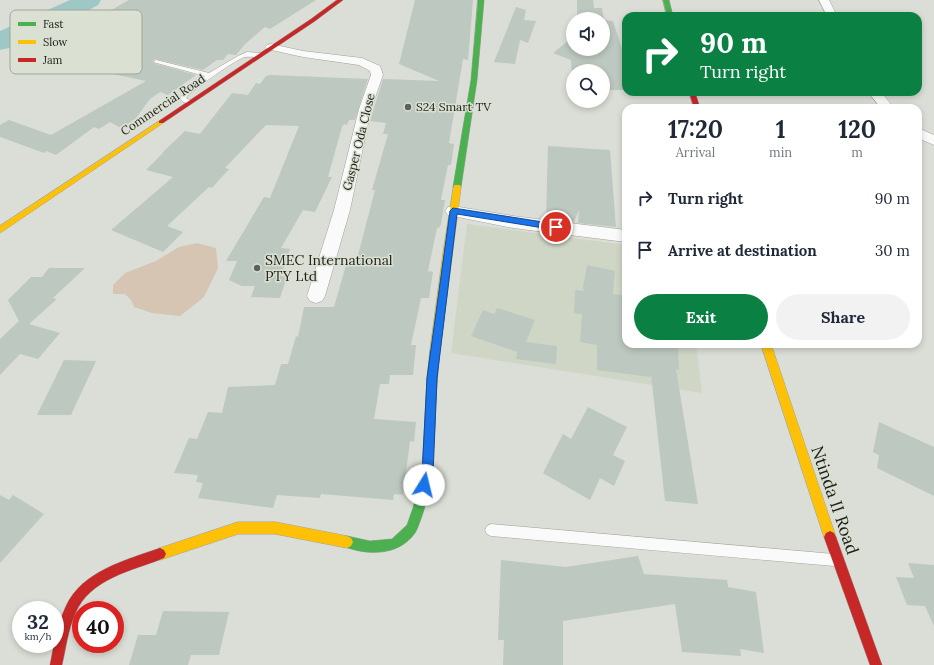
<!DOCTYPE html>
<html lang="en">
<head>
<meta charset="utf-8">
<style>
  :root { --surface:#fff; --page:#f2f2f3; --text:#1f2937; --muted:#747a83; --accent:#0b8043 }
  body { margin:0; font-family:Lora,serif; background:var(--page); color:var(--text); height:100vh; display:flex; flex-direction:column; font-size:15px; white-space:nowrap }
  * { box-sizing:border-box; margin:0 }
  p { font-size:13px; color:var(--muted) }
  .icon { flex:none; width:22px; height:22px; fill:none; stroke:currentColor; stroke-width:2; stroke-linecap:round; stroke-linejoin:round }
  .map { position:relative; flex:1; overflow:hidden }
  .side { position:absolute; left:622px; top:104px; width:300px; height:244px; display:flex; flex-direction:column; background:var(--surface); border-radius:12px; box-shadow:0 2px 6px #0003 }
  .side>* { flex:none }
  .top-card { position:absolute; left:622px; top:12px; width:300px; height:84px; border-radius:12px; box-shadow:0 2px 6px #0003; background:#0b8043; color:#fff; overflow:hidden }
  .buttons { position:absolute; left:566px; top:12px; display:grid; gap:8px }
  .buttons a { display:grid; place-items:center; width:44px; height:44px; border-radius:50%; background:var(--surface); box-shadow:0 2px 6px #0003; font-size:20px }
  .speed { position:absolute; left:12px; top:601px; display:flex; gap:8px; font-size:20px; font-weight:700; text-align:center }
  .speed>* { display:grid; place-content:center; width:52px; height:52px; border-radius:50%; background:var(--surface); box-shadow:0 2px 6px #0003; line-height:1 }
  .speed small { font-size:10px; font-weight:400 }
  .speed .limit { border:6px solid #d22; background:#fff; color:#111 }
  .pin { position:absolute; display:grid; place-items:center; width:34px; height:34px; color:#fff; margin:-17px; border:2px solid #fff; border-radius:50%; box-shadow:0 1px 4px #0007 }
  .me { position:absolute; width:44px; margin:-22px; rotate:9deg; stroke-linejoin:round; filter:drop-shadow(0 0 3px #0008) }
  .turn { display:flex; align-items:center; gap:14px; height:84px; padding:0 12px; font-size:18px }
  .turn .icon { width:52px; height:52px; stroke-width:2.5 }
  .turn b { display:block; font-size:28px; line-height:34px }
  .eta { display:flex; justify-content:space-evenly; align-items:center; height:68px; text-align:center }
  .eta b { font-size:24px; font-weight:700; line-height:28px }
  .button { display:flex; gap:8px; margin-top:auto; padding:8px 12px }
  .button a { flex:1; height:46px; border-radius:24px; background:var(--accent); color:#fff; font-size:16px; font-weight:700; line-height:46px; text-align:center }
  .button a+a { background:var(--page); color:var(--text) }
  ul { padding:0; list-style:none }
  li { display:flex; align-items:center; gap:12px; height:52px; padding:0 12px }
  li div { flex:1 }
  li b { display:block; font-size:15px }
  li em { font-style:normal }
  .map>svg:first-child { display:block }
  .built { fill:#cfd6c6 }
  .green { fill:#d7c5b3 }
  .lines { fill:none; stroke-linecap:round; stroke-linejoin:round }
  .river { fill:#9ec8c5; fill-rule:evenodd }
  .building { fill:#bdc8c0 }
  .lane-casing { stroke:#a0a39d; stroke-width:1 }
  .street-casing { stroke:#a0a39d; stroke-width:1 }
  .fast-casing { stroke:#a0a39d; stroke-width:1 }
  .slow-casing { stroke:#a0a39d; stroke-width:1 }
  .jam-casing { stroke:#a0a39d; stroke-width:1 }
  .lane { fill:#f9faf9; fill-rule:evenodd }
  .street { fill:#f9faf9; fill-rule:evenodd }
  .fast { fill:#4caf50; fill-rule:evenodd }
  .slow { fill:#ffc107; fill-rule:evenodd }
  .jam { fill:#c62828; fill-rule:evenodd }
  .route { fill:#1a73e8; stroke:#114b97 }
  .poi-dot { fill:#5e615b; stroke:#dbe1d2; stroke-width:1.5 }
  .labels { text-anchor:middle; stroke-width:3; stroke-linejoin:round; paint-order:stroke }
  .far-street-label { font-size:12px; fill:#1c1e19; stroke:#dbe1d2 }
  .far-poi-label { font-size:12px; fill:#1c1e19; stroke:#dbe1d2; text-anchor:start }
  .poi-label { font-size:14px; fill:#1c1e19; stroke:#dbe1d2; text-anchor:start }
  .near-street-label { font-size:17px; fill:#1c1e19; stroke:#dbe1d2 }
  .key { fill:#dbe1d2; stroke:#a2a69a; stroke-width:1 }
  .key-label { font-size:11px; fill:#1c1e19 }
</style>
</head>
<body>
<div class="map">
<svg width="934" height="665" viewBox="0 0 934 665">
  <rect width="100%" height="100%" fill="#daded6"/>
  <!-- built -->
  <path class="built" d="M467,224L626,245V344H696L702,393L451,353Z"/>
  <!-- green -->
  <path class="green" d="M197,243L216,248L218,268L204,297L180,316L152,313L134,307L131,300L125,294H113V285L125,273L156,261L179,247Z"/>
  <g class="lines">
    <!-- river -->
    <path class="river" d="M70,0H101L98,5L87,11L31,35L9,48L0,50V31Z"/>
  </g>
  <!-- building -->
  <path class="building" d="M129,0H316L270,29L265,27L245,44L236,55L228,54L223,60H217L203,70L155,59L152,62L153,63L196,75L168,95L160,92L150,99L136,118L128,124L119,127L110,122L99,129L94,127L56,155L46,151L44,153L0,137V125L9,120L51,135L146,81L99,71L102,69L69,64L37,52Z
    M415,0H473L468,60L463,59L449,143L454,144L451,165H448L441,200H445L441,224L439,228H437L428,271L433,272L429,298H421L411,345H416L413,375H390L389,384H380L374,419L416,422L414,442L410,441L403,495L394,494L393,500L321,494L320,498L277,495L273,508L198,498L203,483L196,482L198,475L174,473L189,438L197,439L208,412L222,413L228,387L275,385L281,364H288L296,336L298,337L304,307H334L348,258L357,259L375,190H372L388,134H383L386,123L370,121L383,79L439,81L399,64Z
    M577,0H593L594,8H602L604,20L613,21L626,61V90H603V71H573V89L571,60L553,53L573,37V49H603V19H577Z
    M516,7L526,10L524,20L536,21L528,43L520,40L515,64L494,62Z
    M270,75L368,79L355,120H349L347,125L344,124L342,127L328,177H332L315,212L303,210L281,248L290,249L281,276L287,277L280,298L251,297L255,286H242L229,280L237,261H226L264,197L270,198L299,126L266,125L225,168L229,169L212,188L209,187L167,226L183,232L163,252L111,230L173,177L146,170L163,153H162L185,131L200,134L232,93L248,95L256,83L260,84L266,76Z
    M548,146L610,150L616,227L578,223L579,210L574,222L546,219Z
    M587,265L615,271L613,294L626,296V344H678L679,370L676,369L698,504L665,501L651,374L650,377L597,370V345L580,342L582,314L574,313L575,290L584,291L583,288Z
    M49,268H85L53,298L57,299L29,324L60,333L38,359L20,354L0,375V339L19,321L8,300L31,277H42Z
    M497,308L535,320L526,342L557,346L556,364L516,359L517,352L471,336L483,310L494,314Z
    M64,360L96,361L71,415H37Z
    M588,407L627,427L613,455L625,461L614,486L600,478L590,500L543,473L563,434L571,439Z
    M879,422L934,447V496L877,468L879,455L873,452Z
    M0,495L9,500L13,495L44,514L0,563Z
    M638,556L644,574L727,580L728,587L756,592L764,653L740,649L741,656L682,652L675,604L563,621V665H503L504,640H498L501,560L566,567Z
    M908,563L934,565V626L925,606L907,605L896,577L914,578Z
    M163,611L229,612L219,655H191L188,665H129L138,635H156Z"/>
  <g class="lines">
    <!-- lane casing -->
    <g class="lane-casing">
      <path id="lane" d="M247,52L260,53L263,55C257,59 249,55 242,58C223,68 205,82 188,95L186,98L193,102L190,104L183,102L180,98L184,93L205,76L153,62L156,60L209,73L238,56Z
        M491,524L834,554L838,556L840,560L838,564L834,566L491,536L487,534L485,530L487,526Z"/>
    </g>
    <!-- street casing -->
    <g class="street-casing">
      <path id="street" d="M819,0H829L837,16H827Z
        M271,44L303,51L362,58L380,66L383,75L371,109L350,210L325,296L322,301L316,303L310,301L307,296L334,210L359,109L371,75L370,71L359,65L303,57L267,49L265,47L267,45Z
        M868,92H881L894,108H881Z
        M918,128L934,135V145L918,138Z
        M453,206L513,216L626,230V242L513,228L448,215L445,211L448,207Z"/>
    </g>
    <!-- fast casing -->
    <g class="fast-casing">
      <path id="fast" d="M478,0H484L477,80L461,187L457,189L453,187L471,80Z
        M663,0H669L673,16H667Z
        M435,346L438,347L440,350C437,375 436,401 435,426C433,457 432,487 422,516C420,521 418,528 415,533C399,556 367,556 343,546L341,542L343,538L347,536L370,541L392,539L407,525L413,508L422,474L427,378L430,350L432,347Z"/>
    </g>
    <!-- slow casing -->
    <g class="slow-casing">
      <path id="slow" d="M161,120L164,122L163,123L0,233V226Z
        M454,185H460L461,187L440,350L438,353L435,354L432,353L430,350L443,253Z
        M761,344H771L836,537L834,541L830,543L826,541L824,537Z
        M238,522H275L347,536L351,538L353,542L351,546L347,548L275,534H238L160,560L156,558L154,554L156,550L160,548Z"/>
    </g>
    <!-- jam casing -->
    <g class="jam-casing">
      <path id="jam" d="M337,0H343L315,21L163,123H159V121L311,19Z
        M689,92H695L700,108H694Z
        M830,531L834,533L836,537L882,665H870L824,537L826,533Z
        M160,548L164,550L166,554L164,558C132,571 90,578 75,614C68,630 66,648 62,665H50C54,645 57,625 66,606C82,571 126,560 160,548Z"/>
    </g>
    <!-- lane -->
    <use href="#lane" class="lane"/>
    <!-- street -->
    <use href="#street" class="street"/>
    <!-- fast -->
    <use href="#fast" class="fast"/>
    <!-- slow -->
    <use href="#slow" class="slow"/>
    <!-- jam -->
    <use href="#jam" class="jam"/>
  </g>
  <!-- route -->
  <path class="route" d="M453,208L556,224L559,227L556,230L457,214L437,378L433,474L428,489L424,491L421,489L419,485L422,474L427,378L450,211Z"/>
  <!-- markers -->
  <g class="poi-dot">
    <circle cx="408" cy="107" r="4"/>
    <circle cx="257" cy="268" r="4"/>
  </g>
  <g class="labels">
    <!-- far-street labels -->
    <g class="far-street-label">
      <text transform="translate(163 105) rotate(-34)" y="4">Commercial Road</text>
      <text transform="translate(359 142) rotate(-76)" y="4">Gasper Oda Close</text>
    </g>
    <!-- far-poi labels -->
    <g class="far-poi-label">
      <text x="416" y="111">S24 Smart TV</text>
    </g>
    <!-- poi labels -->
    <g class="poi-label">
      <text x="265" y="265">SMEC International<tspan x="265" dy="16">PTY Ltd</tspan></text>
    </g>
    <!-- near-street labels -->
    <g class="near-street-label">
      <text transform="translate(835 500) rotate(71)" y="6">Ntinda II Road</text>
    </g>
  </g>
  <!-- legend -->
  <rect x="10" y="10" width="132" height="64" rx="6" class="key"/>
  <rect x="18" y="22" width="18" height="4" fill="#4caf50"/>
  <rect x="18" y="40" width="18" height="4" fill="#ffc107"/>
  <rect x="18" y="58" width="18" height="4" fill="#c62828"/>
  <g class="key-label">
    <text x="43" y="28">Fast</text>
    <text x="43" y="46">Slow</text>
    <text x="43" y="64">Jam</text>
  </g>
</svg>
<div class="buttons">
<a><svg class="icon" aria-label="sound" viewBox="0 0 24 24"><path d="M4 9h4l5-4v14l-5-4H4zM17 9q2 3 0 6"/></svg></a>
<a><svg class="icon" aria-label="search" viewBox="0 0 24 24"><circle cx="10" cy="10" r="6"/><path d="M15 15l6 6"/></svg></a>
</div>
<div class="speed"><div>32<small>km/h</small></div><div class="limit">40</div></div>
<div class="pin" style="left:556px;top:227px;background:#d93025"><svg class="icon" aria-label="arrive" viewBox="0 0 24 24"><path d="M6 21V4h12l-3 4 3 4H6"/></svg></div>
<svg class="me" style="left:424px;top:485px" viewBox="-20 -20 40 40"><circle r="19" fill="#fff"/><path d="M0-13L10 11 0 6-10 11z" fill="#1a73e8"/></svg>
<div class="top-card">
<div class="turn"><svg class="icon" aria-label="right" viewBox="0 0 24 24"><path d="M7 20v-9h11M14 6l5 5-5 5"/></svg><div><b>90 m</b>Turn right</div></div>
</div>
<section class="side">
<div class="eta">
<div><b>17:20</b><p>Arrival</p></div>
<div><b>1</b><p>min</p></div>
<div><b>120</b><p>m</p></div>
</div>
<ul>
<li><svg class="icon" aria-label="right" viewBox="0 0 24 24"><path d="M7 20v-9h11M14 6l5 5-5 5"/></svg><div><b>Turn right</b></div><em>90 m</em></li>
<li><svg class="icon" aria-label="arrive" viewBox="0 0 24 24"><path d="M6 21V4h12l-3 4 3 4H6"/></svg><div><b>Arrive at destination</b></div><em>30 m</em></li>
</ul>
<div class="button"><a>Exit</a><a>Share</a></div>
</section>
</div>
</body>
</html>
